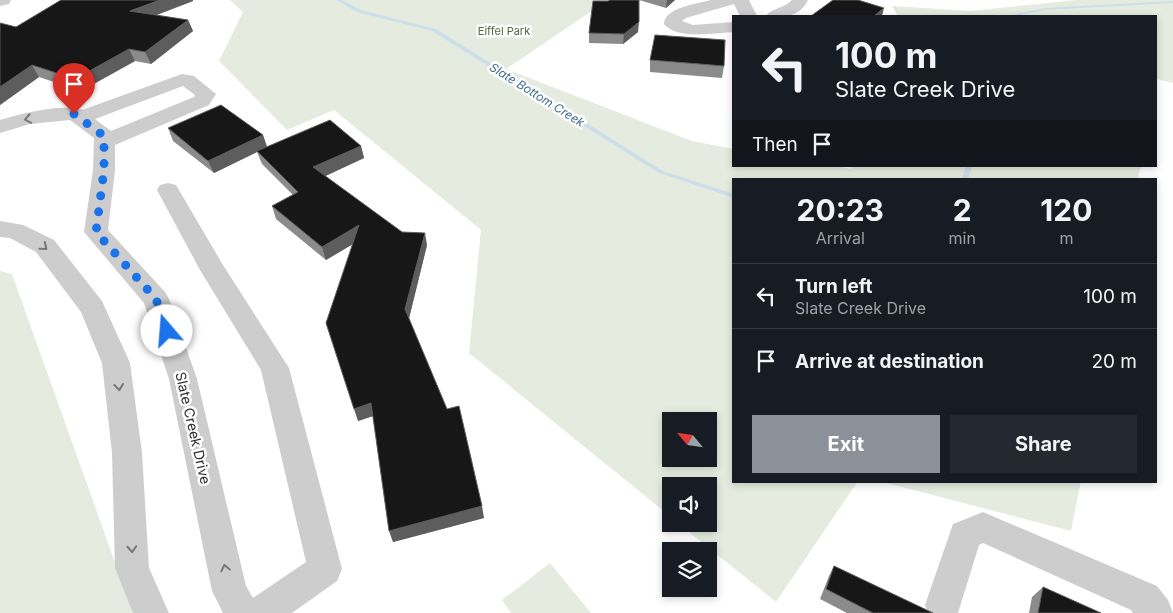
<!DOCTYPE html>
<html lang="en">
<head>
<meta charset="utf-8">
<style>
  :root { --surface:#171b24; --page:#242831; --text:#f1f3f6; --muted:#9ea1a6; --line:#363941; --accent:#8c9099 }
  body { margin:0; font-family:Inter,sans-serif; background:var(--page); color:var(--text); height:100vh; display:flex; flex-direction:column; font-size:19px; white-space:nowrap }
  * { box-sizing:border-box; margin:0 }
  p { font-size:16px; color:var(--muted) }
  .icon { flex:none; width:28px; height:28px; fill:none; stroke:currentColor; stroke-width:2; stroke-linecap:round; stroke-linejoin:round }
  .map { position:relative; flex:1; overflow:hidden }
  .side { position:absolute; left:732px; top:178px; width:425px; height:305px; display:flex; flex-direction:column; background:var(--surface); border-radius:0px; box-shadow:0 2px 8px #0003 }
  .side>* { flex:none }
  .hud { position:absolute; left:732px; top:15px; width:425px; height:152px; border-radius:0px; box-shadow:0 2px 8px #0003; background:#171b24; color:var(--text); overflow:hidden }
  .needle { width:32px; rotate:299deg }
  .controls { position:absolute; left:662px; top:412px; display:grid; gap:10px }
  .controls a { display:grid; place-items:center; width:55px; height:55px; border-radius:0px; background:var(--surface); box-shadow:0 2px 8px #0003; font-size:25px }
  .pin { position:absolute; display:grid; place-items:center; width:42px; height:42px; color:#fff; margin:-51px -21px; border-radius:50% 50% 50% 0; rotate:-45deg; box-shadow:0 0 5px #0007 }
  .pin .icon { rotate:45deg }
  .me { position:absolute; width:55px; margin:-28px; rotate:342deg; stroke-linejoin:round; filter:drop-shadow(0 0 4px #0008) }
  .turn { display:flex; align-items:center; gap:18px; height:105px; padding:0 20px; font-size:22px }
  .turn .icon { width:65px; height:65px; stroke-width:2.5 }
  .turn b { display:block; font-size:35px; line-height:42px }
  .then { display:flex; align-items:center; height:48px; padding:0 20px; background:#0003; gap:10px; font-size:19px }
  .eta { display:flex; justify-content:space-evenly; align-items:center; height:85px; text-align:center }
  .eta b { font-size:30px; font-weight:700; line-height:35px }
  .button { display:flex; gap:10px; margin-top:auto; padding:10px 20px }
  .button a { flex:1; height:58px; border-radius:0px; background:var(--accent); color:#fff; font-size:20px; font-weight:700; line-height:58px; text-align:center }
  .button a+a { background:var(--page); color:var(--text) }
  ul { padding:0; list-style:none }
  li { display:flex; align-items:center; gap:15px; height:65px; padding:0 20px; border-top:1px solid var(--line) }
  li div { flex:1 }
  li b { display:block; font-size:19px }
  li em { font-style:normal }
  .map>svg:first-child { display:block }
  .green { fill:#e5ecdf; fill-rule:evenodd }
  .lines { fill:none; stroke-linecap:round; stroke-linejoin:round }
  .stream { fill:#ccdeea; fill-rule:evenodd }
  .minor { fill:#cdcdcd; fill-rule:evenodd }
  .wall { fill:#8b8b8b }
  .shaded-wall { fill:#5d5d5d }
  .building { fill:#171717; stroke:#5d5d5d }
  .oneway { stroke:#777 }
  .route { stroke:#1a73e8; stroke-width:9; stroke-dasharray:0 16.2 }
  .labels { text-anchor:middle; stroke-width:5; stroke-linejoin:round; paint-order:stroke }
  .far-park-label { font-size:11px; fill:#526940; stroke:#fff }
  .far-water-label { font-size:12px; font-style:italic; fill:#426e8d; stroke:#fff }
  .street-label { font-size:14px; fill:#303030; stroke:#fff }
</style>
</head>
<body>
<div class="map">
<svg width="1173" height="613" viewBox="0 0 1173 613">
  <rect width="100%" height="100%" fill="#fff"/>
  <!-- green -->
  <path class="green" d="M230,0H608L506,69L692,141L734,149V166H835L851,169L852,166H1141L1138,179H734V481H858L776,602L679,524H709V486H671V517L469,353L481,230L334,110L287,130L219,61L243,12ZM671,421H709V459H671Z
    M1077,0H1173V83L1157,79L1156,84V16H898L892,6L971,11Z
    M0,271L12,274L133,613H0Z
    M879,481H1081L1071,531Z
    M550,563L591,613H511L502,600Z"/>
  <g class="lines">
    <!-- stream -->
    <path class="stream" d="M336,0H342L361,10L436,29L663,171L734,194V198L659,173L432,31L357,12Z
      M1173,1V3L1045,10L1015,16H1007L1045,8Z
      M966,166H972L968,179H962Z"/>
    <!-- minor -->
    <path class="minor" d="M0,0H11L9,4L0,6Z
      M711,0H749L757,16H740L734,4L686,18L682,21L693,25L734,22V32C716,33 676,40 664,24C665,7 697,4 711,0Z
      M792,0H808C799,18 784,17 766,16C772,8 785,8 792,0Z
      M182,74L194,76L216,94L209,105L115,145V170L108,230L165,292L169,299L197,379L246,586L253,598L306,562L261,370L200,270L157,190L160,185L168,183L176,185L223,265L289,368L342,569L337,581L292,613H223L212,591L169,379L144,303L84,232L93,170L94,138L70,120L30,124L0,133V120C20,114 62,103 82,110ZM183,86L195,95L194,97L111,131L95,119Z
      M0,221L23,225L54,240L102,301L130,363L142,453L149,568L169,613H133L115,568L112,453L102,363L81,312L36,252L10,238L0,237Z
      M983,512L1157,586L1168,600L1173,613H1133L1131,610L983,543L979,545L958,613H928L925,605L953,524Z"/>
  </g>
  <!-- wall -->
  <path class="wall" d="M639,0H675L666,8Z
    M193,1L156,15L188,20L193,31L151,64L135,61L81,91L39,77L0,105V23L16,27Z
    M608,1L638,32L623,44L589,43V33Z
    M650,60L724,66L722,78L650,72Z
    M168,128L263,135L267,147L361,146L364,158L325,176L402,232L427,245L409,319L484,518L393,542L373,416L358,421L353,244L326,260L276,219L272,206L293,195L262,164L257,152L214,173L173,141Z
    M834,566L933,613H847L820,599L829,576Z
    M1043,587L1101,613H1029L1032,597Z"/>
  <!-- shaded-wall -->
  <path class="shaded-wall" d="M160,0H193V1L136,23L130,11Z
    M667,0H675L666,8Z
    M884,8L882,16H874Z
    M188,20L193,31L151,64L145,52Z
    M639,22L638,32L623,44L624,34Z
    M129,49L135,61L81,91L75,79Z
    M32,65L39,77L0,105V87Z
    M263,135L267,147L214,173L208,161Z
    M361,146L364,158L317,180L313,167Z
    M359,225L363,238L326,260L322,247Z
    M425,233L427,245L408,322L405,309Z
    M371,403L376,415L358,421L354,409Z
    M482,506L484,518L393,542L389,531Z"/>
  <!-- building -->
  <path class="building" d="M61,0H160L130,11L188,20L145,52L129,49L75,79L32,65L0,87V23L16,27Z
    M610,0H639V22L624,34L589,33L593,1H608Z
    M833,0H858L884,8L874,16H811Z
    M655,35L725,40L724,66L650,60Z
    M221,105L263,135L208,161L168,128Z
    M330,120L361,146L313,167L402,232L425,233L405,309L447,409L459,406L482,506L389,531L371,403L354,409L326,323L359,225L322,247L272,206L298,192L257,151Z
    M834,566L933,613H873L826,589Z
    M1043,587L1101,613H1038Z"/>
  <!-- one-way arrows -->
  <defs><path id="oneway-chevron" d="M-2-3.5L2.5 0L-2 3.5" fill="none" stroke-width="1.6" stroke-linecap="round" stroke-linejoin="round" transform="scale(1.25)"/></defs>
  <g class="oneway">
    <use href="#oneway-chevron" transform="translate(28 119) rotate(169)"/>
    <use href="#oneway-chevron" transform="translate(44 247) rotate(39)"/>
    <use href="#oneway-chevron" transform="translate(119 387) rotate(83)"/>
    <use href="#oneway-chevron" transform="translate(132 549) rotate(87)"/>
    <use href="#oneway-chevron" transform="translate(225 568) rotate(-102)"/>
  </g>
  <g class="lines">
    <!-- route -->
    <path class="route" d="M74,114L104,136V170L96,232L156,299L167,331"/>
  </g>
  <g class="labels">
    <!-- far-park labels -->
    <g class="far-park-label">
      <text x="504" y="35">Eiffel Park</text>
    </g>
    <!-- far-water labels -->
    <g class="far-water-label">
      <text transform="translate(537 95) rotate(32)" y="4">Slate Bottom Creek</text>
    </g>
    <!-- street labels -->
    <g class="street-label">
      <text transform="translate(193 428) rotate(77)" y="5">Slate Creek Drive</text>
    </g>
  </g>
</svg>
<div class="controls">
<a><svg class="needle" viewBox="-14 -14 28 28"><path d="M0-13l5 13h-10z" fill="#e53935"/><path d="M0 13l5-13h-10z" fill="#9ea1a6"/></svg></a>
<a><svg class="icon" aria-label="sound" viewBox="0 0 24 24"><path d="M4 9h4l5-4v14l-5-4H4zM17 9q2 3 0 6"/></svg></a>
<a><svg class="icon" aria-label="layers" viewBox="0 0 24 24"><path d="M12 4l9 5-9 5-9-5zM3 14l9 5 9-5"/></svg></a>
</div>
<div class="pin" style="left:74px;top:114px;background:#d93025"><svg class="icon" aria-label="arrive" viewBox="0 0 24 24"><path d="M6 21V4h12l-3 4 3 4H6"/></svg></div>
<svg class="me" style="left:167px;top:331px" viewBox="-20 -20 40 40"><circle r="19" fill="#fff"/><path d="M0-13L10 11 0 6-10 11z" fill="#1a73e8"/></svg>
<div class="hud">
<div class="turn"><svg class="icon" aria-label="left" viewBox="0 0 24 24"><path d="M17 20v-9H6M10 6l-5 5 5 5"/></svg><div><b>100 m</b>Slate Creek Drive</div></div>
<div class="then">Then<svg class="icon" aria-label="arrive" viewBox="0 0 24 24"><path d="M6 21V4h12l-3 4 3 4H6"/></svg></div>
</div>
<section class="side">
<div class="eta">
<div><b>20:23</b><p>Arrival</p></div>
<div><b>2</b><p>min</p></div>
<div><b>120</b><p>m</p></div>
</div>
<ul>
<li><svg class="icon" aria-label="left" viewBox="0 0 24 24"><path d="M17 20v-9H6M10 6l-5 5 5 5"/></svg><div><b>Turn left</b><p>Slate Creek Drive</p></div><em>100 m</em></li>
<li><svg class="icon" aria-label="arrive" viewBox="0 0 24 24"><path d="M6 21V4h12l-3 4 3 4H6"/></svg><div><b>Arrive at destination</b></div><em>20 m</em></li>
</ul>
<div class="button"><a>Exit</a><a>Share</a></div>
</section>
</div>
</body>
</html>
